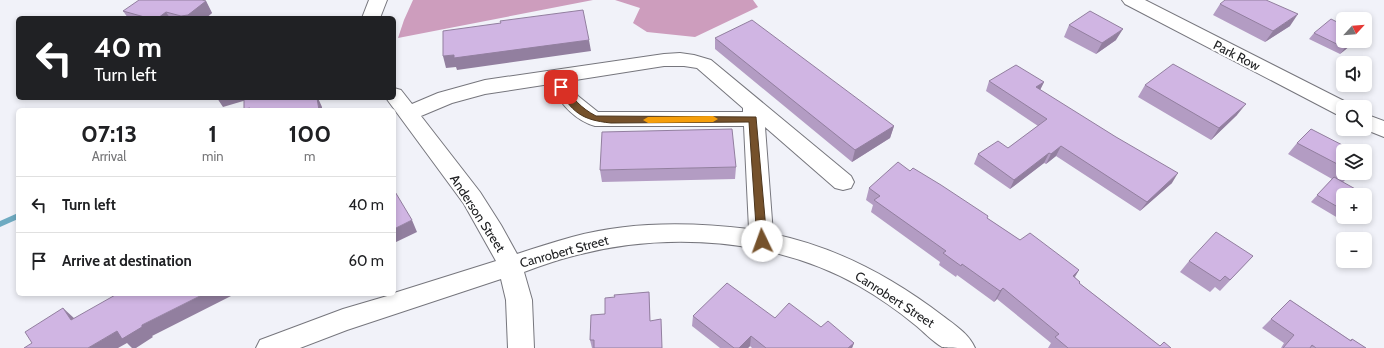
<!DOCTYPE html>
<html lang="en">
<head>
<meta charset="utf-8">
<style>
  :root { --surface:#fff; --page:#f6f6f6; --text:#202124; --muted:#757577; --line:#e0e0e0 }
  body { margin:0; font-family:Cabin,sans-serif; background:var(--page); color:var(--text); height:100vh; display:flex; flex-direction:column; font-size:15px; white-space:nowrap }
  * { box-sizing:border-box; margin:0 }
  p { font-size:13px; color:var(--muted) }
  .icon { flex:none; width:22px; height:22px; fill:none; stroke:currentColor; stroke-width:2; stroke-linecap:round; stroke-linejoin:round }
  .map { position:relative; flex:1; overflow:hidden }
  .sheet { position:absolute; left:16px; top:108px; width:380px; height:188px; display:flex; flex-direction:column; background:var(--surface); border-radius:6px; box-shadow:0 2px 6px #0003 }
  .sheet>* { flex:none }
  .top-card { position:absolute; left:16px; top:16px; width:380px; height:84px; border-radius:6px; box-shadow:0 2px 6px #0003; background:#202124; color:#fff; overflow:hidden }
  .needle { width:26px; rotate:64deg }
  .buttons { position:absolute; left:1336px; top:12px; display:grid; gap:8px }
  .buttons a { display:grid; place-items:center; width:36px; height:36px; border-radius:6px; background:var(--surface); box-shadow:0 2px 6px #0003; font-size:20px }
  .pin { position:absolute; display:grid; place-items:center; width:34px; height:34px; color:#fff; margin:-17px; border-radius:8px; box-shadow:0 2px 6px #0006 }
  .me { position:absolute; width:44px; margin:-22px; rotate:357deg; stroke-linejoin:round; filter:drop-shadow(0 0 3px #0008) }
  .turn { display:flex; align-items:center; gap:14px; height:84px; padding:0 12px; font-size:18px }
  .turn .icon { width:52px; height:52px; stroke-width:2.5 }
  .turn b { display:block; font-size:28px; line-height:34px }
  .eta { display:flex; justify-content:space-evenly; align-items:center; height:68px; text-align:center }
  .eta b { font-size:24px; font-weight:700; line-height:28px }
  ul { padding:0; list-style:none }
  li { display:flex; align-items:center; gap:12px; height:56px; padding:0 12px; border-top:1px solid var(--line) }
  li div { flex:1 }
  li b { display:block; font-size:15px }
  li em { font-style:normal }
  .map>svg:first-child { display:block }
  .forest { fill:#cd9dbd }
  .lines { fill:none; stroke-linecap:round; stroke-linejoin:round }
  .stream { fill:#6fabc2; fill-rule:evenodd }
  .minor-casing { stroke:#76767d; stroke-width:2 }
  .minor { fill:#fff; fill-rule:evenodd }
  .wall { fill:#b39cc3 }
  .shaded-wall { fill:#927f9f }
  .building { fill:#d0b5e3; stroke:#927f9f }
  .route { fill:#75512b; stroke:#4c351c }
  .slow { fill:#f59e0b }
  .labels { text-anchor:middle; stroke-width:4; stroke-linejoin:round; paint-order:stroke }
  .street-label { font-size:13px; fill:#202123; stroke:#fff }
</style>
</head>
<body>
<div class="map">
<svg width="1384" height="348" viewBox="0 0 1384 348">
  <rect width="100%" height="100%" fill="#f1f2f9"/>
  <!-- forest -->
  <path class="forest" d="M413,0H593L398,38L404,20Z
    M615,0H753L758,7L695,37L647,32L633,23L640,8Z"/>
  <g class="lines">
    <!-- stream -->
    <path class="stream" d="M18,213V219L0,227V221Z"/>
    <!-- minor casing -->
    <g class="minor-casing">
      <path id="minor" d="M369,0H387L380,18H362Z
        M1122,0H1145L1350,104L1352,107H1343V116L1336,114L1125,4Z
        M680,53L694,55L711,60L851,176L854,182L851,188L843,190L835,188L765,127L773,234C836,247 892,277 943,316C955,325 969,334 975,348C968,348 947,348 942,347C932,341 923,331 914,324C897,310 878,297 859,286C775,238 666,231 573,256C557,260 540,266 524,272L532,300L534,348H508L506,300L501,279L347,330L300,348H256L260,340L343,309L394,294V293L496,261L464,204L386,98H394V88L401,90L412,104L438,93L485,80L664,54ZM664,66H684L697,68L743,108V112H598L578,96L569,81ZM550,84C560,103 574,120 595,126H744L749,229C691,222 630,221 572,237C554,242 535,248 517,254L501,225L480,192L421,116L452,103L485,94Z
        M1365,114L1384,121V137L1364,129H1365Z"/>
    </g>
    <!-- minor -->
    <use href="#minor" class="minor"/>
  </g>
  <!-- wall -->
  <path class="wall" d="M206,1L212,13L206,18H128L123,11Z
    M1220,4L1290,26L1265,42L1213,15Z
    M1069,25L1116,40L1096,54L1064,37Z
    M1314,33L1356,41L1340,54L1309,39Z
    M715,38L894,126L890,138L852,162L715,49Z
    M989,81L1044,82L1040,90L1172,183L1140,211L1056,156L1046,164L1044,163L1010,189L974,164L978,154L1008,148L1038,126L986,91Z
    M1145,85L1237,115L1211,140L1138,97Z
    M1297,143L1343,151V173H1352L1343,182V217H1347L1343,221L1311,202L1332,179L1288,154Z
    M736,167L735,179L602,182L600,170Z
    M910,171L987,218L1020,240L1079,270L1075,277L1079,283L1160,346L1171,348H1048L1051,343L997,299L994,302L957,275L956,277L939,265L940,262L871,212L873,205L866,200L869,188Z
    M1253,256L1220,291L1215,287L1210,292L1180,272L1189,261Z
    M649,292L650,321L662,348H592L590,340L615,297Z
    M1290,300L1350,340L1352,339L1366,348H1281L1284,343L1262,328Z
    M693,316L775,318L821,327L854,343L852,348H752L750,346L748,348H720L692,326Z"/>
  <!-- shaded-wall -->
  <path class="shaded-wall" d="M206,1L212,13L206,18H182L181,16Z
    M166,12L170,18H158Z
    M1298,14L1290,26L1265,42L1273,31Z
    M1123,29L1116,40L1096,54L1102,43Z
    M589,40L591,51L457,70L456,67L446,68L443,56Z
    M1353,41H1356L1340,54L1345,48Z
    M1044,82L1039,92L1036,87Z
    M217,98H249L250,99L223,107Z
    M317,98H318L322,107V110H319Z
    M1246,104L1237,115L1211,140L1219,128Z
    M250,108L252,110H245L244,109Z
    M894,126L890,138L852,162L855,150Z
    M1061,146L1056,156L1046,164L1051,154Z
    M1049,153L1044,163L1010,189L1014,180Z
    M1178,173L1172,183L1140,211L1147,202Z
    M412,220L417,232L394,243V229Z
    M1079,270L1072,281L1073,276Z
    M1003,288L997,299L994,302L1000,291Z
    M204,294H235L152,336L153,337L136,348H132L127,343L118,348H88L117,331L142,325Z
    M63,308L75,319L71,320Z
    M751,336L750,346L748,348H739Z
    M854,343L852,348H848Z"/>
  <!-- building -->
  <path class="building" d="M139,0H202L206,1L188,15L181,16L166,12L158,18H148L123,11Z
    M1225,0H1266L1298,14L1273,31L1220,4Z
    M583,10L589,40L454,58V55L443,56V31L501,23L500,21Z
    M1090,11L1123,29L1102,43L1069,25Z
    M1331,19L1343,25V41H1353L1345,48L1314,33Z
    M752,20L894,126L855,150L715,38Z
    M1173,64L1246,104L1219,128L1145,85Z
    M1016,65L1044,82L1036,87L1116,137L1178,173L1147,202L1061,146L1051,154L1049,153L1014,180L978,154L998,141L1008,148L1047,119L989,81Z
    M244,98H317L319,110H250V108L244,109Z
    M732,129L736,167L600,170L602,132Z
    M1311,129L1354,151H1343V167L1297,143Z
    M898,162L910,171L913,168L941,185L988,216L987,218L1020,240L1030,233L1079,270L1073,276L1080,282L1079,283L1160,346L1164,342L1171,348H1068L1055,337L1059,334L1003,288L1000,291L962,264L961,266L943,253L946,251L874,200L880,196L869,188Z
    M1334,177L1366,195L1365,197V195H1343V210L1317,195Z
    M394,190L412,220L394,229Z
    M1216,232L1253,256L1230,280L1225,276L1220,281L1189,261Z
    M727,283L775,318L789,303L821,327L828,321L854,343L848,348H766L751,336L739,348H734L693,316Z
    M649,292L650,321L661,319L662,348H594V340H590L591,315L605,314V298L615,297L614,295Z
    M117,294H204L142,325V327L122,339L117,331L88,348H24L32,343L25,332L63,308L71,320Z
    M1290,300L1351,341L1352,339L1366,348H1316L1312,345L1310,348H1283L1294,335L1271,319Z"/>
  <!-- route -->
  <path class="route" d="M561,84L564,85C573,99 581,108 596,116L756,117L767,241L765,244H758L757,241L749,122L611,123C581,120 572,112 557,87Z"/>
  <!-- slow -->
  <path class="slow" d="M713,116L718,119L713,122L648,123L643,120L648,117Z"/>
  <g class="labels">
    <!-- street labels -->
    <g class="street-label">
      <text transform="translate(1237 55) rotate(27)" y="5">Park Row</text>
      <text transform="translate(478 213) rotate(57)" y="5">Anderson Street</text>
      <text transform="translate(564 251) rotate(-15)" y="5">Canrobert Street</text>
      <text transform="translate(895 299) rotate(33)" y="5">Canrobert Street</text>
    </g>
  </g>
</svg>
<div class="buttons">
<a><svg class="needle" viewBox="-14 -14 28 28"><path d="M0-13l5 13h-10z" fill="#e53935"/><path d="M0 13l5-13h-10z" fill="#757577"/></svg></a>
<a><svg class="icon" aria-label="sound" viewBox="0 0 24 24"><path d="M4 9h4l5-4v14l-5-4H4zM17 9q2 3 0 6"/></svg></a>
<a><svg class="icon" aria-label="search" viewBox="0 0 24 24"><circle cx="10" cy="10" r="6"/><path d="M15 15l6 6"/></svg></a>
<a><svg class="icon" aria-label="layers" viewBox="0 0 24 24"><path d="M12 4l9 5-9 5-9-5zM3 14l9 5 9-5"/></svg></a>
<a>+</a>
<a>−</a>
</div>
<div class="pin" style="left:561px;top:87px;background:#d93025"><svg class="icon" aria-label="arrive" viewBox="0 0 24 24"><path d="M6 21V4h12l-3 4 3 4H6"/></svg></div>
<svg class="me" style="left:762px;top:241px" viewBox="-20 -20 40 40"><circle r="19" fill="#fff"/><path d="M0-13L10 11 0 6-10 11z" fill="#75512b"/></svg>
<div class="top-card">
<div class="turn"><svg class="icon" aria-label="left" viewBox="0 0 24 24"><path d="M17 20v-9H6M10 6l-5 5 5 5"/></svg><div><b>40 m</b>Turn left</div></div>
</div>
<section class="sheet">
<div class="eta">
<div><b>07:13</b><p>Arrival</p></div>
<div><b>1</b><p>min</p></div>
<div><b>100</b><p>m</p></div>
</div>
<ul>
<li><svg class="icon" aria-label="left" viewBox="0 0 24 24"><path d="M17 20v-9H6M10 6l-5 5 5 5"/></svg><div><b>Turn left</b></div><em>40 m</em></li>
<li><svg class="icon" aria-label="arrive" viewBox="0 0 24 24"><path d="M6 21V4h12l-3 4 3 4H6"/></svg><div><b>Arrive at destination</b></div><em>60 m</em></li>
</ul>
</section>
</div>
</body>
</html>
